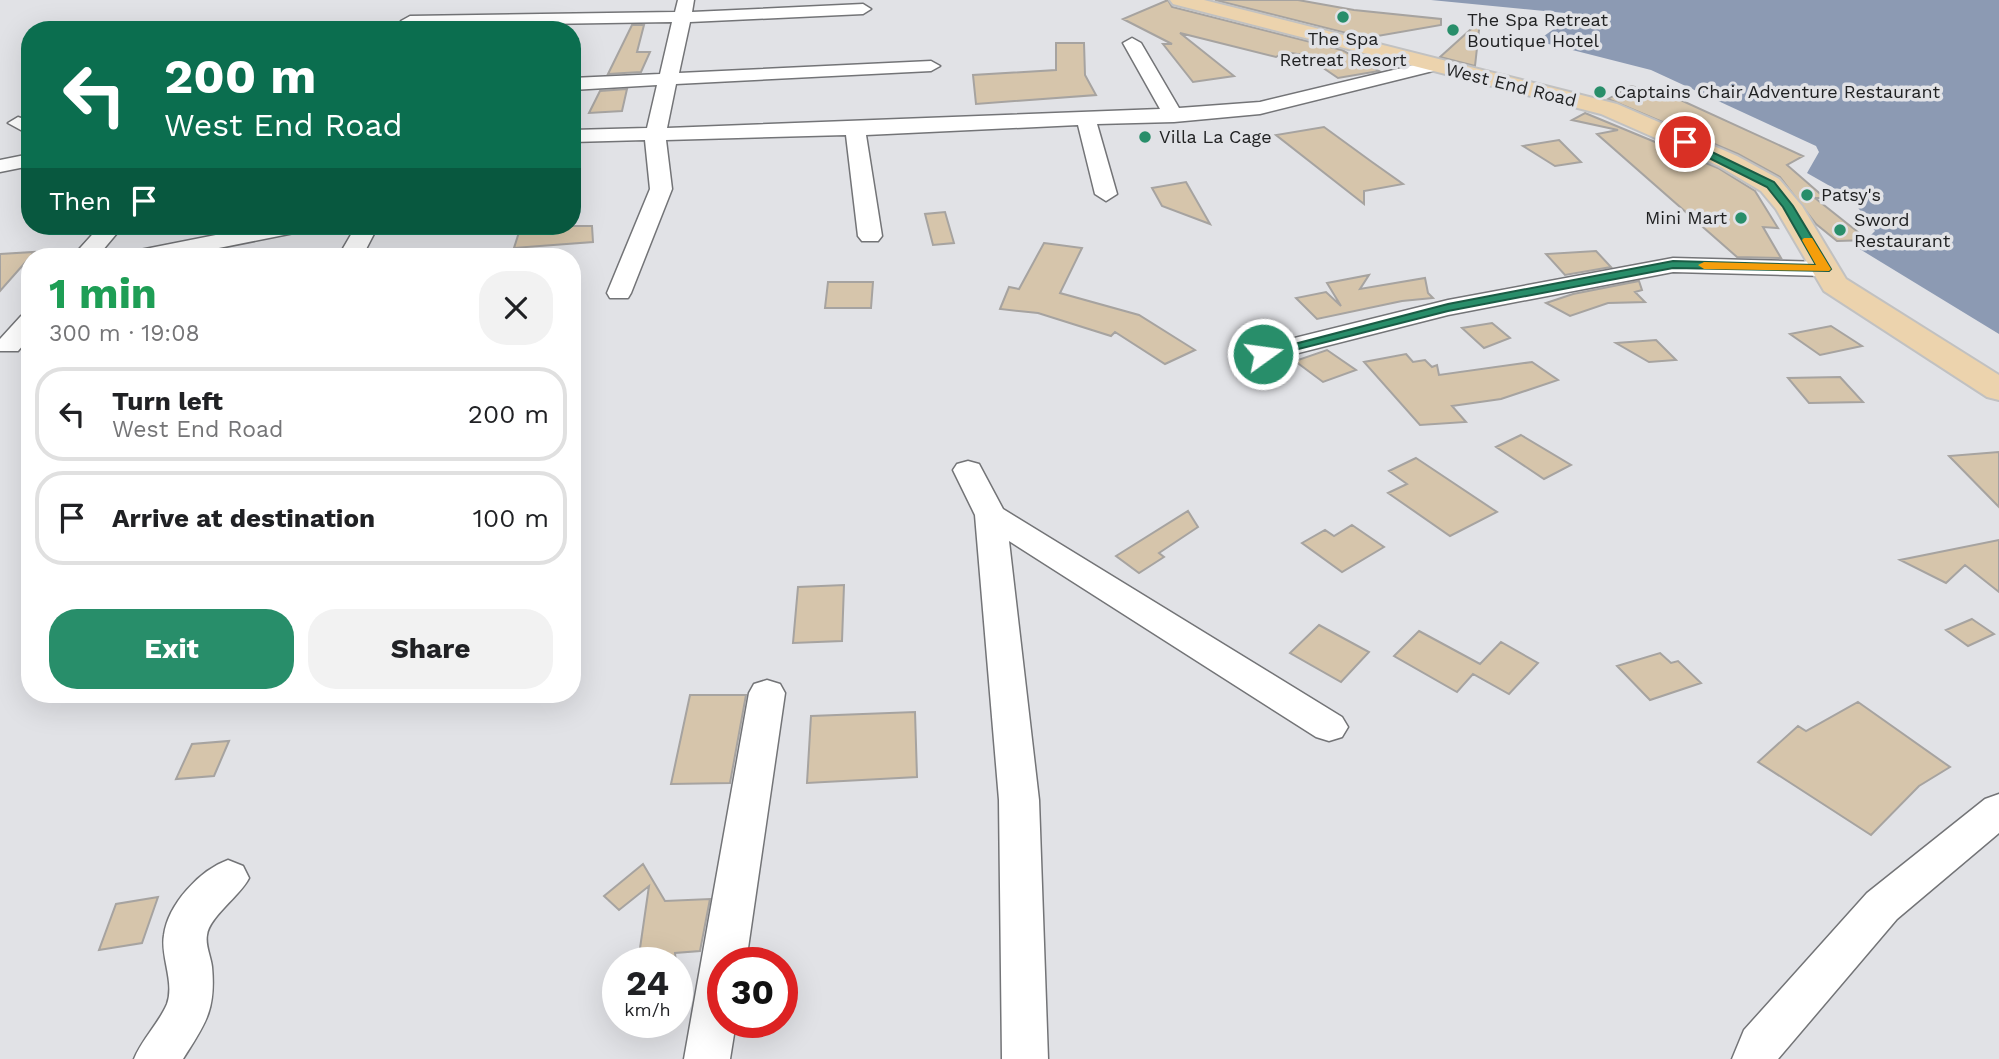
<!DOCTYPE html>
<html lang="en">
<head>
<meta charset="utf-8">
<style>
  :root { --surface:#fff; --page:#f2f2f2; --text:#202124; --muted:#757577; --line:#e0e0e0; --accent:#288e6a }
  body { margin:0; font-family:"Work Sans",sans-serif; background:var(--page); color:var(--text); height:100vh; display:flex; flex-direction:column; font-size:26px; white-space:nowrap }
  * { box-sizing:border-box; margin:0 }
  p { font-size:23px; color:var(--muted) }
  .icon { flex:none; width:38px; height:38px; fill:none; stroke:currentColor; stroke-width:2; stroke-linecap:round; stroke-linejoin:round }
  .map { position:relative; flex:1; overflow:hidden }
  .details { position:absolute; left:21px; top:248px; width:560px; height:455px; display:flex; flex-direction:column; background:var(--surface); border-radius:28px; box-shadow:0 7px 28px #0002 }
  .details>* { flex:none }
  .hud { position:absolute; left:21px; top:21px; width:560px; height:214px; border-radius:28px; box-shadow:0 7px 28px #0002; background:#0b6e4f; color:#fff; overflow:hidden }
  .speed { position:absolute; left:602px; top:947px; display:flex; gap:14px; font-size:35px; font-weight:700; text-align:center }
  .speed>* { display:grid; place-content:center; width:91px; height:91px; border-radius:50%; background:var(--surface); box-shadow:0 7px 28px #0002; line-height:1 }
  .speed small { font-size:18px; font-weight:400 }
  .speed .limit { border:10px solid #d22; background:#fff; color:#111 }
  .pin { position:absolute; display:grid; place-items:center; width:60px; height:60px; color:#fff; margin:-30px; border:4px solid #fff; border-radius:50%; box-shadow:0 2px 7px #0007 }
  .me { position:absolute; width:77px; margin:-38px; rotate:76deg; stroke-linejoin:round; filter:drop-shadow(0 0 5px #0008) }
  .turn { display:flex; align-items:center; gap:24px; height:147px; padding:0 28px; font-size:32px }
  .turn .icon { width:91px; height:91px; stroke-width:2.5 }
  .turn b { display:block; font-size:49px; line-height:60px }
  .then { display:flex; align-items:center; height:66px; padding:0 28px; background:#0003; gap:14px; font-size:26px }
  .round { display:grid; place-items:center; flex:none; width:74px; height:74px; border-radius:28px; background:var(--page) }
  .summary { display:flex; align-items:center; justify-content:space-between; height:119px; padding:0 28px }
  h1 { font-size:42px; font-weight:700; line-height:52px; color:#1e9e55 }
  .primary-button { display:flex; gap:14px; margin-top:auto; padding:14px 28px }
  .primary-button a { flex:1; height:80px; border-radius:28px; background:var(--accent); color:#fff; font-size:28px; font-weight:700; line-height:80px; text-align:center }
  .primary-button a+a { background:var(--page); color:var(--text) }
  ul { padding:0; list-style:none }
  li { display:flex; align-items:center; gap:21px; height:94px; margin:0 14px 10px; padding:0 14px; border:4px solid var(--line); border-radius:28px }
  li div { flex:1 }
  li b { display:block; font-size:26px }
  li em { font-style:normal }
  .map>svg:first-child { display:block }
  .water { fill:#8c9ab3 }
  .building { fill:#d6c5ab; stroke:#a6a3a0; stroke-width:2 }
  .lines { fill:none; stroke-linecap:round; stroke-linejoin:round }
  .minor-casing { stroke:#737477; stroke-width:3 }
  .major-casing { stroke:#c1c1c1; stroke-width:4 }
  .minor { fill:#fff; fill-rule:evenodd }
  .major { fill:#ecd3ad; fill-rule:evenodd }
  .route { fill:#288e6a; stroke:#1a5c45; stroke-width:2 }
  .slow { fill:#f59e0b }
  .poi-dot { fill:#288e6a; stroke:#e1e2e6; stroke-width:2.5 }
  .labels { text-anchor:middle; stroke-width:7; stroke-linejoin:round; paint-order:stroke }
  .far-poi-label { font-size:18px; fill:#212223; stroke:#e1e2e6; text-anchor:start }
  .far-street-label { font-size:18px; fill:#212223; stroke:#e1e2e6 }
</style>
</head>
<body>
<div class="map">
<svg width="1999" height="1059" viewBox="0 0 1999 1059">
  <rect width="100%" height="100%" fill="#e1e2e6"/>
  <!-- water -->
  <path class="water" d="M1431,0H1999V334L1858,248L1875,231L1851,198L1807,173L1819,152L1816,146L1651,70L1537,41L1575,14Z"/>
  <!-- building -->
  <path class="building" d="M1168,0L1172,7L1342,50L1379,71L1338,78L1304,55L1284,52L1276,57L1180,33L1234,76L1193,82L1163,44H1172L1123,19Z
    M1215,0H1298L1354,10L1441,19V25L1366,38Z
    M1480,21L1475,66L1440,57Z
    M632,25H644L637,52H650L641,72L608,74Z
    M1056,43H1084L1085,75L1096,95L976,104L973,75L1056,70Z
    M1631,86L1674,97L1803,156L1787,165L1825,198H1815L1868,240L1837,241L1816,224L1780,177L1738,154L1608,99Z
    M627,89L622,111L589,113L600,91Z
    M1585,113L1718,168L1755,191L1778,228L1763,227L1781,258L1737,257L1597,134L1618,130L1572,120Z
    M1324,127L1372,162L1403,184L1364,191V204L1276,135Z
    M1559,140L1581,162L1555,166L1523,146Z
    M1186,182L1210,224L1162,206L1152,188Z
    M945,212L954,243L933,245L925,214Z
    M521,226H592L593,242L514,248Z
    M1044,243L1082,248L1060,293L1139,315L1195,350L1165,364L1115,332L1111,336L1038,313L1000,309L1009,287L1019,289Z
    M1596,251L1611,267L1565,275L1546,254Z
    M34,252L30,257L0,291V254Z
    M1369,275L1360,289L1425,278L1428,293L1433,298L1402,301L1317,319L1296,298L1326,292L1341,306L1327,283Z
    M1639,281L1642,290L1635,292L1645,302L1608,303L1570,316L1546,303L1573,294Z
    M828,282H873L871,308H825Z
    M1492,323L1510,338L1484,348L1462,328Z
    M1831,326L1862,346L1820,355L1790,334Z
    M1656,340L1676,360L1649,362L1616,343Z
    M1327,350L1356,370L1323,382L1295,361Z
    M1406,354L1413,362L1425,360L1432,367L1437,365L1439,375L1532,362L1558,380L1501,399L1452,406L1466,422L1420,425L1364,362Z
    M1840,377L1863,402L1809,403L1788,378Z
    M1521,435L1571,465L1544,479L1496,447Z
    M1999,452V507L1949,456Z
    M1416,458L1497,512L1450,536L1388,493L1407,484L1389,471Z
    M1188,511L1198,527L1159,553L1164,557L1139,573L1116,556Z
    M1352,525L1384,547L1342,572L1302,543L1325,530L1334,536Z
    M1999,540V592L1965,565L1946,583L1900,560Z
    M844,585L842,641L793,643L798,587Z
    M1972,619L1994,634L1968,646L1946,630Z
    M1319,625L1369,652L1341,682L1290,653Z
    M1419,631L1480,664L1501,642L1538,663L1509,694L1473,674L1457,692L1394,656Z
    M1660,653L1671,663L1678,661L1701,683L1650,700L1617,666Z
    M690,695H746L730,783L671,784Z
    M1858,702L1950,767L1919,786L1871,835L1758,762L1798,726L1806,731Z
    M915,712L917,777L807,783L811,716Z
    M229,741L214,776L176,779L192,744Z
    M643,864L665,901L710,899L700,951L675,953L676,962H638L649,886L619,910L604,896Z
    M158,897L142,943L99,950L116,904Z"/>
  <g class="lines">
    <!-- minor casing -->
    <g class="minor-casing">
      <path id="minor" d="M678,0H694L692,12L863,4L871,9L863,14L690,22L679,73L931,61L940,66L931,71L676,84L667,128L1160,109L1123,43L1132,38L1141,43L1179,108L1260,102L1435,60L1444,65L1441,69L1260,114L1174,122L1097,124L1117,194L1106,201L1095,194L1078,125L866,135L882,236L878,241H862L858,236L846,135L666,140L672,189L631,293L628,298H610L607,293L650,189L645,140L572,142V130L647,128L657,85L572,90V78L660,74L672,22L410,26L401,21L410,16L675,12Z
        M18,117L30,121V135L8,123Z
        M30,154V166L0,172V160Z
        M100,226H123L97,257H72Z
        M261,226H305L294,233L174,257H128L132,252L140,250Z
        M356,226H378L362,257H338Z
        M1673,258L1825,262L1834,264L1837,269L1834,274L1825,276L1673,272L1448,315L1263,362L1254,360L1250,354L1254,348L1448,300Z
        M30,313V337L18,351H0V339L21,316Z
        M968,461L979,464L1003,509L1342,717L1348,727L1342,737L1329,741L1316,737L1009,541L1039,800L1048,1059H1002L999,800L975,515L953,470L957,464Z
        M767,680L780,684L785,693L746,962H723V1022H736L730,1059H684L749,693L754,684Z
        M1999,794V833L1897,919L1778,1059H1732L1744,1030L1867,893L1985,799Z
        M228,860L243,866L249,878C240,896 209,917 207,935C205,945 211,957 212,967C216,1011 205,1024 183,1059H134C142,1039 159,1023 167,1004C175,982 160,956 164,935C168,904 200,870 228,860Z"/>
    </g>
    <!-- major casing -->
    <g class="major-casing">
      <path id="major" d="M1170,0H1204L1617,104L1737,156L1779,179L1802,206L1846,279L1999,375V400L1987,397L1824,291L1776,209L1761,191L1719,166L1601,114L1173,4Z"/>
    </g>
    <!-- minor -->
    <use href="#minor" class="minor"/>
    <!-- major -->
    <use href="#major" class="major"/>
  </g>
  <!-- route -->
  <path class="route" d="M1685,139L1774,182L1793,206L1831,269L1829,271L1673,268L1448,311L1263,358L1256,354L1448,304L1673,261L1816,265L1783,207L1767,187L1681,144L1680,142Z"/>
  <!-- slow -->
  <path class="slow" d="M1804,238H1812L1831,269L1829,271L1704,269L1698,265L1704,262L1816,265L1802,240Z"/>
  <!-- markers -->
  <g class="poi-dot">
    <circle cx="1343" cy="17" r="7"/>
    <circle cx="1453" cy="30" r="7"/>
    <circle cx="1600" cy="92" r="7"/>
    <circle cx="1145" cy="137" r="7"/>
    <circle cx="1807" cy="195" r="7"/>
    <circle cx="1741" cy="218" r="7"/>
    <circle cx="1840" cy="230" r="7"/>
  </g>
  <g class="labels">
    <!-- far-poi labels -->
    <g class="far-poi-label">
      <text x="1467" y="26">The Spa Retreat<tspan x="1467" dy="21">Boutique Hotel</tspan></text>
      <text x="1343" y="45" text-anchor="middle">The Spa<tspan x="1343" dy="21">Retreat Resort</tspan></text>
      <text x="1614" y="98">Captains Chair Adventure Restaurant</text>
      <text x="1159" y="143">Villa La Cage</text>
      <text x="1821" y="201">Patsy's</text>
      <text x="1727" y="224" text-anchor="end">Mini Mart</text>
      <text x="1854" y="226">Sword<tspan x="1854" dy="21">Restaurant</tspan></text>
    </g>
    <!-- far-street labels -->
    <g class="far-street-label">
      <text transform="translate(1511 85) rotate(14)" y="6">West End Road</text>
    </g>
  </g>
</svg>
<div class="speed"><div>24<small>km/h</small></div><div class="limit">30</div></div>
<div class="pin" style="left:1685px;top:142px;background:#d93025"><svg class="icon" aria-label="arrive" viewBox="0 0 24 24"><path d="M6 21V4h12l-3 4 3 4H6"/></svg></div>
<svg class="me" style="left:1263px;top:354px" viewBox="-20 -20 40 40"><circle r="17" fill="#288e6a" stroke="#fff" stroke-width="3"/><path d="M0-11L8 9 0 5-8 9z" fill="#fff"/></svg>
<div class="hud">
<div class="turn"><svg class="icon" aria-label="left" viewBox="0 0 24 24"><path d="M17 20v-9H6M10 6l-5 5 5 5"/></svg><div><b>200 m</b>West End Road</div></div>
<div class="then">Then<svg class="icon" aria-label="arrive" viewBox="0 0 24 24"><path d="M6 21V4h12l-3 4 3 4H6"/></svg></div>
</div>
<section class="details">
<div class="summary"><div><h1>1 min</h1><p>300 m · 19:08</p></div><a class="round"><svg class="icon" aria-label="close" viewBox="0 0 24 24"><path d="M6 6l12 12M18 6L6 18"/></svg></a></div>
<ul>
<li><svg class="icon" aria-label="left" viewBox="0 0 24 24"><path d="M17 20v-9H6M10 6l-5 5 5 5"/></svg><div><b>Turn left</b><p>West End Road</p></div><em>200 m</em></li>
<li><svg class="icon" aria-label="arrive" viewBox="0 0 24 24"><path d="M6 21V4h12l-3 4 3 4H6"/></svg><div><b>Arrive at destination</b></div><em>100 m</em></li>
</ul>
<div class="primary-button"><a>Exit</a><a>Share</a></div>
</section>
</div>
</body>
</html>
